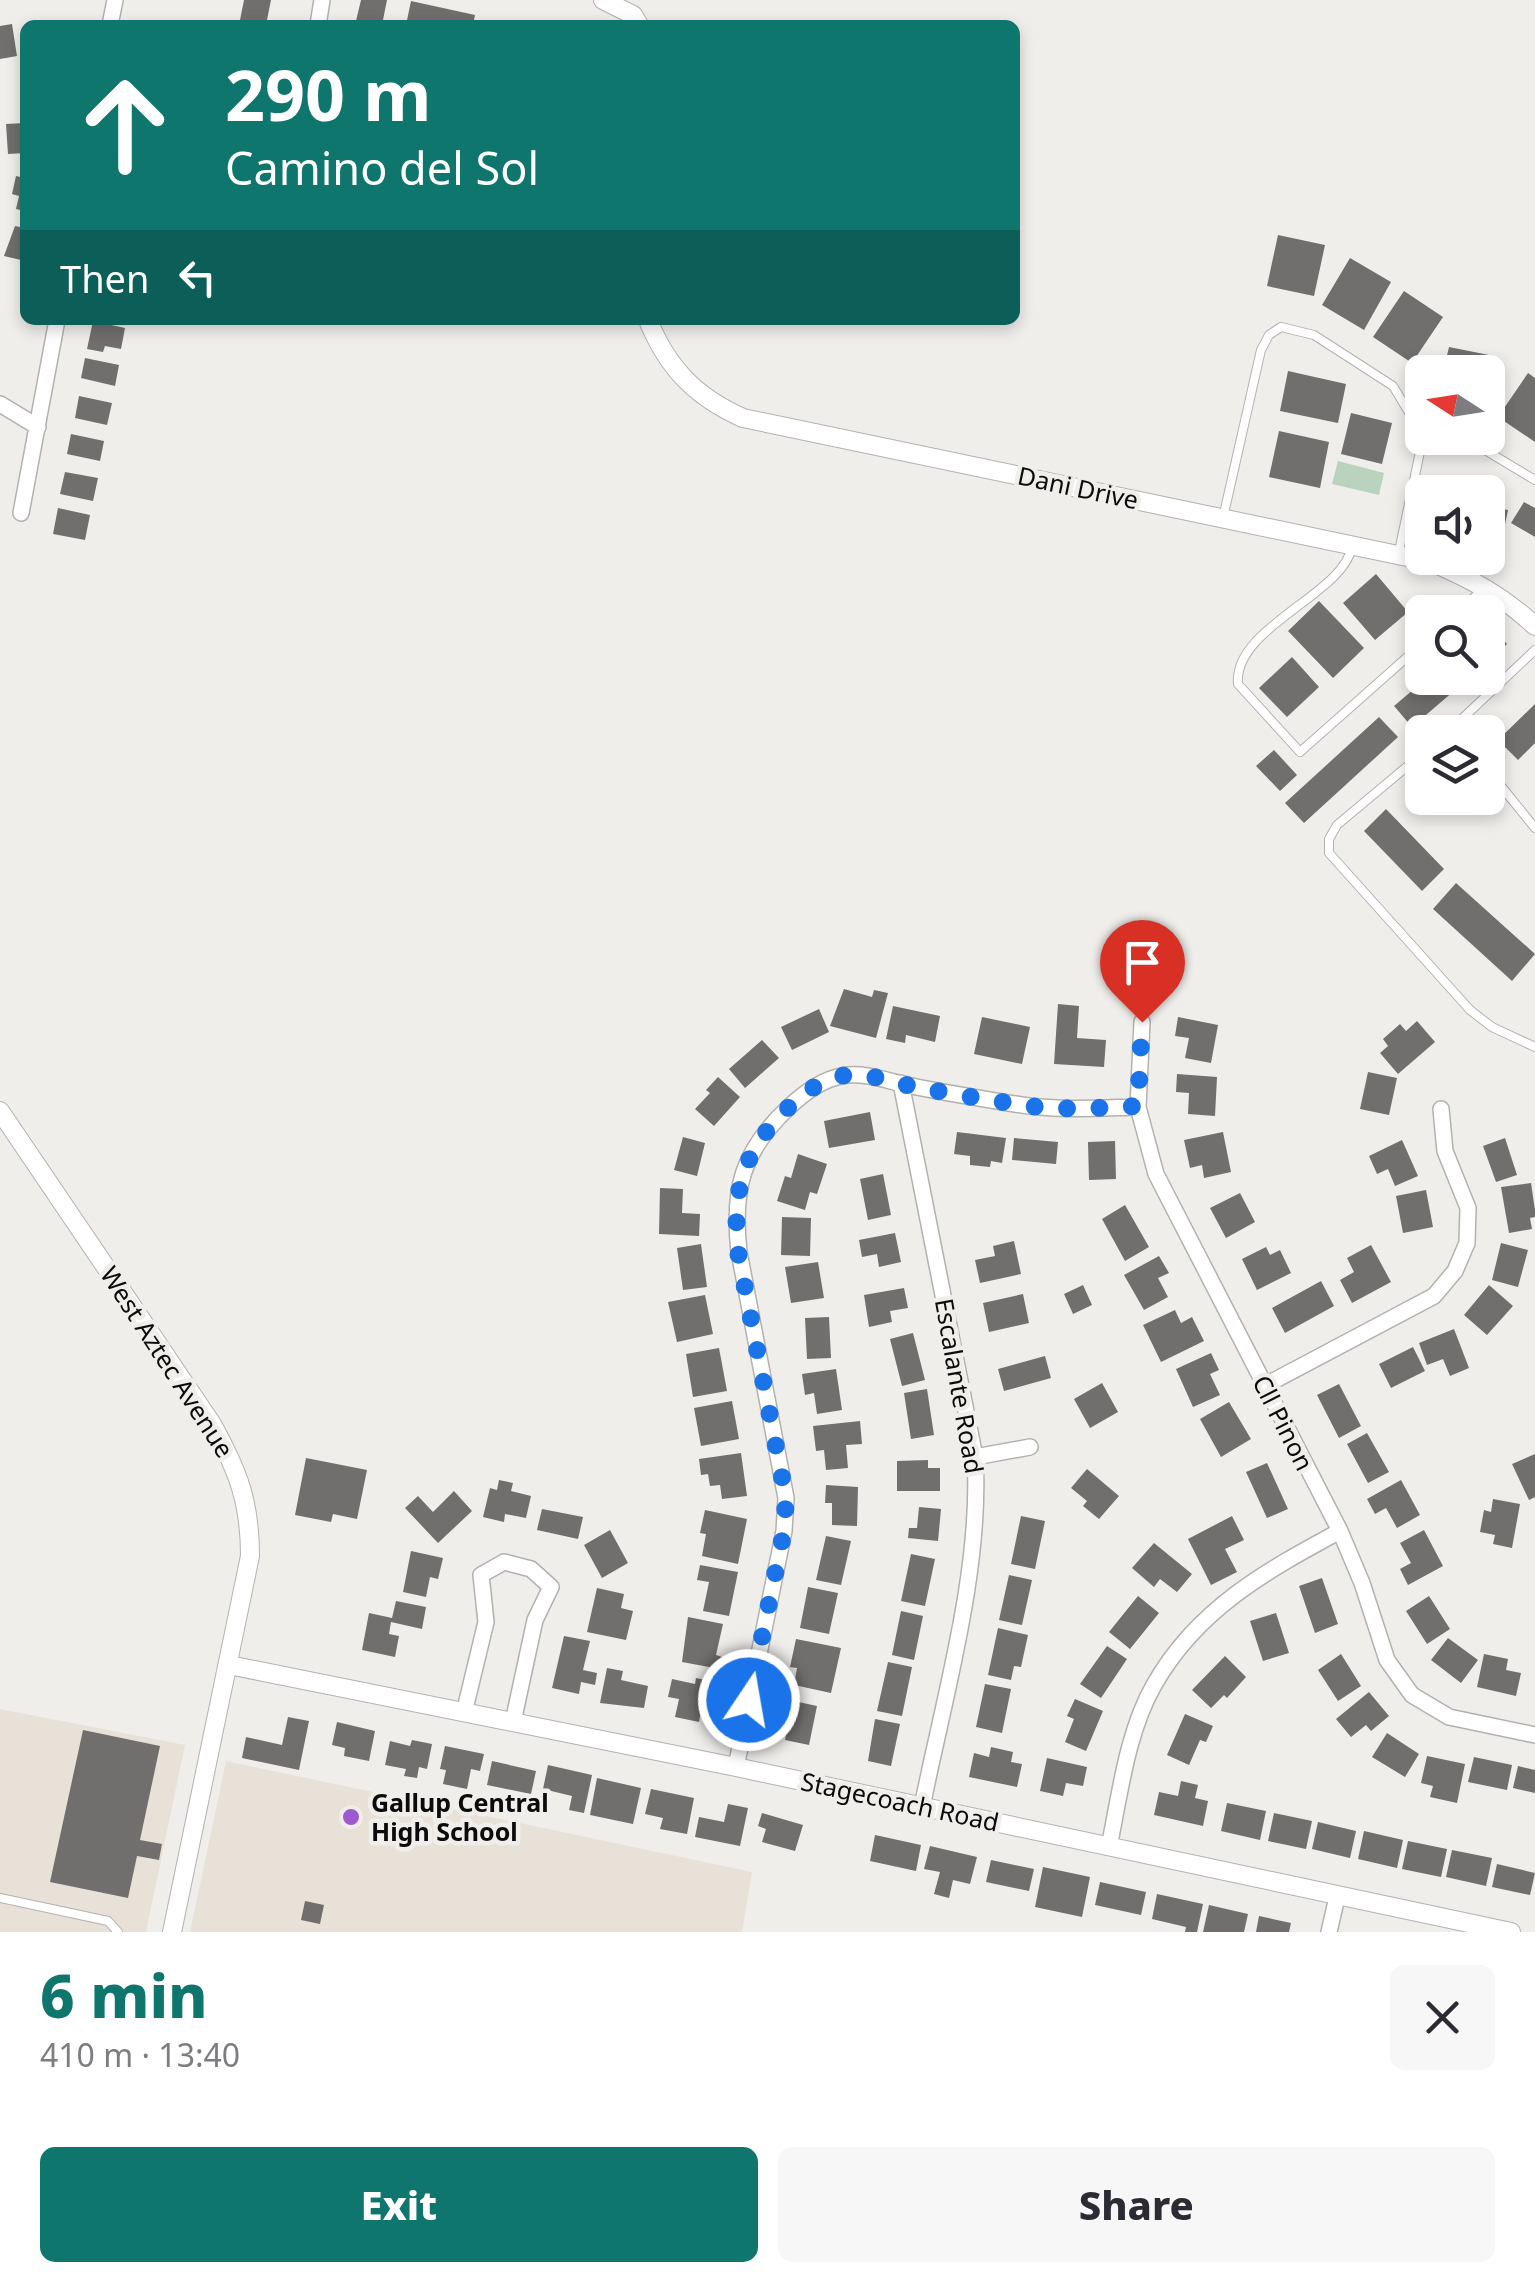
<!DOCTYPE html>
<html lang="en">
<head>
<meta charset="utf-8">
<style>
  :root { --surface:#fff; --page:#f7f7f7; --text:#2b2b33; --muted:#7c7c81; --accent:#0f766e }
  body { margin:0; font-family:"Noto Sans",sans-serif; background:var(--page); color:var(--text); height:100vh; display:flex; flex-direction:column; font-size:38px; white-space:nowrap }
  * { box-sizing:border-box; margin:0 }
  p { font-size:32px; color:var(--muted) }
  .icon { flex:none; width:55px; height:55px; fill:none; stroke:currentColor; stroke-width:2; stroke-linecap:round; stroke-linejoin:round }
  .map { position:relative; height:1932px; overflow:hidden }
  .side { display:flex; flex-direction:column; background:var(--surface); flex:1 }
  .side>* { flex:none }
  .top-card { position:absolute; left:20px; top:20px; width:1000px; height:305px; border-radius:15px; box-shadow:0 5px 15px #0003; background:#0f766e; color:#fff; overflow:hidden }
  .needle { width:65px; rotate:282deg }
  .buttons { position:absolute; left:1405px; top:355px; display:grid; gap:20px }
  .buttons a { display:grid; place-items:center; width:100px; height:100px; border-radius:15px; background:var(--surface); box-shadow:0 5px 15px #0003; font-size:50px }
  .pin { position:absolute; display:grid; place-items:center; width:85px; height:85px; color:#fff; margin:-102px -42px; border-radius:50% 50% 50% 0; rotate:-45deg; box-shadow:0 0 10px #0007 }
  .pin .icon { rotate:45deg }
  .me { position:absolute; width:110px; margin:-55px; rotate:12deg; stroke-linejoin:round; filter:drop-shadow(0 0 8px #0008) }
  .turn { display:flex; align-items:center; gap:35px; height:210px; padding:0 40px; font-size:45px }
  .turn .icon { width:130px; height:130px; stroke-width:2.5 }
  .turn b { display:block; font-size:70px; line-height:85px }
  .then { display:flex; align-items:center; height:95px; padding:0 40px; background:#0003; gap:20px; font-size:38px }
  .round { display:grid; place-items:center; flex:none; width:105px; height:105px; border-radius:15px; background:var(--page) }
  .overview { display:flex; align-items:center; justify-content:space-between; height:170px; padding:0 40px }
  h1 { font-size:60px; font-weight:800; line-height:75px; color:var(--accent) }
  .cta { display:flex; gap:20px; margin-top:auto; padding:20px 40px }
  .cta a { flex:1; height:115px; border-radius:15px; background:var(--accent); color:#fff; font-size:40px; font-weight:800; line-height:115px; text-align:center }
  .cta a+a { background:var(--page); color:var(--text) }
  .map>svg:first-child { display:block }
  .built { fill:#e8e1d8 }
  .green { fill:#bad3bf }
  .building { fill:#716f6d }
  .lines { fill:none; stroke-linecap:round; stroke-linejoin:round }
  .service-casing { stroke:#b3b1ae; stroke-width:10 }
  .minor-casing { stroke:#b3b1ae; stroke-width:18 }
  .tertiary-casing { stroke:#b3b1ae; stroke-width:20 }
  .service { stroke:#fff; stroke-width:8 }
  .minor { stroke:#fff; stroke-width:15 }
  .tertiary { stroke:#fff; stroke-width:18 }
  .route { stroke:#1a73e8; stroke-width:18; stroke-dasharray:0 32.4 }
  .poi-dot { fill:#9e5ad0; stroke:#f0eeeb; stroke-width:4 }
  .labels { text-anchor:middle; stroke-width:9; stroke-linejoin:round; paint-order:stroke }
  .street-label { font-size:25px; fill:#0c0b0b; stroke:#f0eeeb }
  .poi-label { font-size:25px; font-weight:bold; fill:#0c0b0b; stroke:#f0eeeb; text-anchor:start }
</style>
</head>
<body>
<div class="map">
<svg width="1535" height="1932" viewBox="0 0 1535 1932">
  <rect width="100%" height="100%" fill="#f0eeeb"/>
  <!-- built -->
  <path class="built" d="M0,1709L185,1745L146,1932H0Z
    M226,1761L752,1872L742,1932H190Z"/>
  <!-- green -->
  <path class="green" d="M1338,461L1384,473L1379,495L1332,484Z"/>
  <!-- building -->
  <path class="building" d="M244,0H271L266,25H239Z
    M361,0H387L382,25H355Z
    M411,1L475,15L473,25H406Z
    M12,24L17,56L0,59V26Z
    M25,123V153L8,154L6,124Z
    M16,176L25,178V211L16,209L19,196L12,194Z
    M15,226L25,228V261L4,256Z
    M1278,235L1325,245L1314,296L1267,286Z
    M1350,258L1391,282L1364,330L1322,305Z
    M1404,291L1443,317L1412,363L1373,337Z
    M93,321L125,328L121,349L105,346L103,352L87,349Z
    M1449,347L1494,356L1491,372H1443Z
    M85,358L119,365L115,386L81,378Z
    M1288,371L1346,384L1338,423L1280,411Z
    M1528,373L1535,378V442L1498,417Z
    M79,396L112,403L107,425L75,418Z
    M1351,413L1392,423L1382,464L1341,454Z
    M1279,431L1329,442L1320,488L1269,477Z
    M71,434L104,441L100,461L67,454Z
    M65,472L98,478L93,501L60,494Z
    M1488,494L1504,498L1502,509L1508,510L1502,538L1488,535Z
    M1524,502L1535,508V537L1511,523Z
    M58,508L90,515L85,540L53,534Z
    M1376,574L1408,612L1375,640L1343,603Z
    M1319,601L1364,648L1333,678L1288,631Z
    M1488,622L1507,644L1488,661Z
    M1292,657L1319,687L1287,717L1259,688Z
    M1427,678H1469L1412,727L1394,706Z
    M1535,704V743L1518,760L1498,740Z
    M1379,717L1398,737L1304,823L1285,803Z
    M1274,750L1297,775L1280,791L1256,766Z
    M1386,809L1444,869L1422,891L1364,831Z
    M1456,883L1535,954L1512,981L1433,909Z
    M844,989L872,997L874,990L888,993L876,1038L830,1026Z
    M1058,1004L1079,1006L1077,1038L1106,1040L1104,1067L1054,1064Z
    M893,1006L940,1016L935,1042L906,1035L905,1043L886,1039Z
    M819,1009L829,1032L792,1050L781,1027Z
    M982,1017L1030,1027L1022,1064L974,1054Z
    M1178,1017L1218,1025L1211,1063L1185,1058L1189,1038L1175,1036Z
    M1417,1021L1435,1042L1398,1074L1380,1053L1388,1046L1383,1039L1400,1024L1406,1031Z
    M762,1040L779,1058L745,1088L729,1069Z
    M1368,1072L1397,1078L1389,1115L1360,1109Z
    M1177,1074L1217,1077L1215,1116L1188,1114L1189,1093L1176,1092Z
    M718,1077L740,1097L714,1126L695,1109L710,1093L706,1090Z
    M870,1112L875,1140L829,1148L824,1121Z
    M957,1132L1006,1138L1002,1163L991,1161L990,1167L970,1165V1156L954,1154Z
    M1223,1132L1231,1172L1204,1178L1202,1165L1190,1168L1184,1140Z
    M683,1137L705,1143L697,1176L674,1170Z
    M1014,1138L1058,1142L1056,1164L1012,1160Z
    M1505,1138L1517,1175L1496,1182L1483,1146Z
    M1402,1140L1418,1176L1395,1186L1388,1169L1377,1174L1369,1156Z
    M1115,1141L1116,1179L1089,1180L1088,1142Z
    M798,1154L827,1164L817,1194L810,1192L805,1210L777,1201L785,1176L791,1178Z
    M883,1174L891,1215L868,1220L860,1179Z
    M1531,1183L1535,1210V1217L1530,1218L1532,1229L1509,1233L1501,1187Z
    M660,1188L683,1189L682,1213L700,1214L699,1236L659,1234Z
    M1426,1190L1433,1227L1403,1233L1396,1196Z
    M1240,1193L1255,1222L1226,1238L1210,1208Z
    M1125,1205L1149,1247L1125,1261L1102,1219Z
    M782,1217L811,1218L810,1256L781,1255Z
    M895,1233L901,1262L879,1267L877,1254L862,1257L859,1240Z
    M1014,1241L1021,1274L980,1283L975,1260L995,1256L993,1246Z
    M1501,1243L1528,1250L1518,1287L1492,1280Z
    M701,1244L707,1287L683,1290L677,1248Z
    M1371,1245L1391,1282L1352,1303L1340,1280L1354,1272L1347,1258Z
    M1266,1247L1270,1255L1280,1250L1291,1273L1257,1290L1242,1259Z
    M1159,1256L1169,1273L1158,1278L1168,1297L1144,1310L1124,1275Z
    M818,1262L824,1298L791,1303L785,1267Z
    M1321,1281L1334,1306L1285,1333L1272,1308Z
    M1083,1285L1092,1305L1073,1314L1064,1294Z
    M1489,1285L1513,1306L1487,1335L1464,1315Z
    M904,1288L908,1308L890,1311L892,1322L869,1327L864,1295Z
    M1023,1294L1029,1323L989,1332L983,1303Z
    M705,1295L713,1334L677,1342L668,1302Z
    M1175,1310L1181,1323L1192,1317L1204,1341L1161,1362L1143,1325Z
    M829,1317L831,1358L807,1359L805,1318Z
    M1454,1329L1469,1368L1450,1376L1443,1359L1427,1365L1419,1343Z
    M913,1333L925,1380L902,1386L890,1339Z
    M1413,1347L1425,1371L1391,1388L1379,1364Z
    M719,1348L727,1391L693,1397L686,1354Z
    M1211,1353L1219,1370L1210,1374L1220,1395L1193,1407L1176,1369Z
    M1045,1356L1051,1378L1004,1391L998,1369Z
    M836,1369L842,1410L817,1414L814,1393L805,1395L802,1374Z
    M1102,1383L1118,1412L1090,1428L1074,1399Z
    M1339,1384L1361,1426L1339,1438L1317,1395Z
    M927,1389L934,1435L911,1439L904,1393Z
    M732,1401L739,1439L701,1446L694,1408Z
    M1229,1402L1251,1439L1221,1457L1200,1419Z
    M860,1421L862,1444L846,1445L848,1468L826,1470L824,1450L816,1451L813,1426Z
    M1367,1433L1389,1472L1368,1483L1347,1444Z
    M741,1453L747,1496L722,1499L720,1485L710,1486L708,1474L701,1475L699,1459Z
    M1535,1454V1497L1529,1500L1512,1464Z
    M306,1458L367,1470L357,1519L333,1514L331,1522L295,1515Z
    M928,1460V1468H940V1491H897V1461Z
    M1267,1463L1288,1509L1267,1518L1246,1472Z
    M1087,1469L1119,1496L1099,1519L1083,1506L1087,1501L1071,1488Z
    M499,1480L513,1483L511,1491L531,1496L526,1518L505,1514L504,1522L483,1517L490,1488L497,1490Z
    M1401,1480L1420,1515L1397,1528L1386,1508L1375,1514L1367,1499Z
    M826,1485L858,1487L857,1526L832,1525V1503H825Z
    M454,1491L472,1511L438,1543L405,1508L418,1496L433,1512Z
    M1493,1499L1520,1504L1512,1548L1493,1544L1495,1535L1480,1532L1484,1510L1491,1512Z
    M919,1507L941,1509L938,1541L908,1538L909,1528H917Z
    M542,1509L583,1517L578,1539L537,1530Z
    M705,1510L747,1519L738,1564L702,1556L706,1534L700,1533Z
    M1021,1516L1045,1521L1035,1569L1011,1564Z
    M1232,1516L1244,1540L1225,1549L1237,1572L1211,1585L1188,1539Z
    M610,1530L628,1563L602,1578L584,1545Z
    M1424,1530L1443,1566L1408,1585L1400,1569L1411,1563L1400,1543Z
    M826,1536L851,1541L841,1585L816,1580Z
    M1154,1543L1192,1574L1177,1592L1160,1579L1154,1587L1132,1568Z
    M411,1551L443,1558L438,1579L430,1577L426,1597L403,1592Z
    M911,1554L935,1559L925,1606L901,1601Z
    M700,1565L738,1572L729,1616L703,1611L709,1582L697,1580Z
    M1009,1575L1032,1580L1022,1625L999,1620Z
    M1322,1578L1338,1624L1315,1633L1299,1586Z
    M808,1587L838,1593L829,1634L800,1628Z
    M597,1588L624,1594L621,1608L633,1611L626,1640L587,1632Z
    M1138,1596L1159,1613L1130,1649L1109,1632Z
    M1429,1596L1450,1629L1427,1644L1406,1611Z
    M396,1601L426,1607L422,1629L391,1622L389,1634L399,1636L395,1657L362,1650L369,1613L392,1618Z
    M901,1611L923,1616L914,1660L892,1655Z
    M1276,1613L1289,1653L1263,1661L1250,1621Z
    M688,1617L723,1624L716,1655L722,1657L720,1669L682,1662Z
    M998,1628L1028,1635L1021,1667L1014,1666L1011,1680L988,1675Z
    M564,1636L590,1641L583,1670L597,1673L595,1685L581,1682L579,1694L552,1688Z
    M1448,1638L1478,1660L1461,1683L1431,1660Z
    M796,1639L841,1648L831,1693L794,1685L797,1668L790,1667Z
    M1107,1646L1127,1659L1101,1698L1080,1684Z
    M1341,1654L1361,1686L1338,1701L1318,1670Z
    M1484,1654L1508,1659L1506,1670L1521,1673L1516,1696L1477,1687Z
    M1225,1656L1246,1677L1227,1698L1224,1695L1211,1708L1192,1690Z
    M888,1662L912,1667L902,1716L877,1711Z
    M607,1668L623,1671L621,1680L648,1686L644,1708L600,1703Z
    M696,1678L715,1682L710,1702L703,1700L699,1722L675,1717L679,1699L668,1697L672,1679L695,1684Z
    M985,1684L1011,1689L1002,1733L976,1727Z
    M1369,1692L1389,1716L1371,1731L1366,1725L1351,1737L1336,1719Z
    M785,1699L817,1706L809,1745L785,1740L789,1719L782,1717Z
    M1075,1699L1103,1711L1086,1751L1065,1742L1074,1719L1067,1716Z
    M1185,1714L1213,1726L1206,1742L1200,1740L1189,1765L1167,1755Z
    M288,1717L309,1721L299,1770L242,1758L246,1737L282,1745Z
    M875,1719L900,1724L891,1766L868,1761Z
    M337,1722L375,1731L369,1761L344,1756L345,1748L332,1745Z
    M83,1730L160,1746L140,1840L162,1844L159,1860L137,1856L128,1898L50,1882Z
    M1387,1733L1419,1754L1405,1777L1372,1757Z
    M412,1740L432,1744L427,1769L419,1767L417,1778L404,1776L406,1769L385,1765L390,1741L410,1746Z
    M445,1746L484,1754L480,1771L471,1769L467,1789L443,1784L446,1770L440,1769Z
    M991,1747L1013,1752L1011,1762L1022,1764L1017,1787L969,1777L974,1753L989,1757Z
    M1427,1756L1465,1764L1457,1803L1430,1797L1433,1786L1421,1783Z
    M1474,1757L1512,1765L1507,1790L1468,1782Z
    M1047,1758L1087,1767L1083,1786L1066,1783L1063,1796L1040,1791Z
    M492,1761L536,1771L531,1794L487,1785Z
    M548,1765L592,1775L584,1813L569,1810L572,1796L543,1789Z
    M1518,1766L1535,1770V1793L1513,1788Z
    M597,1778L641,1788L633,1824L590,1815Z
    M1181,1781L1198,1785L1195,1798L1208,1801L1203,1826L1154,1815L1159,1792L1178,1796Z
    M651,1789L694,1798L687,1834L660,1829L663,1818L645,1814Z
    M1227,1803L1266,1811L1260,1840L1221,1831Z
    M728,1804L748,1808L740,1846L695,1837L699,1817L724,1822Z
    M762,1813L803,1825L795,1851L762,1842L766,1829L758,1826Z
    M1274,1813L1312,1821L1306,1849L1268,1841Z
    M1318,1822L1356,1831L1350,1858L1312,1849Z
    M1364,1831L1403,1840L1397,1868L1358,1859Z
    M875,1835L921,1845L916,1871L870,1861Z
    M1408,1841L1447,1849L1441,1877L1402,1869Z
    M930,1846L977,1857L970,1884L953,1880L949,1898L934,1894L940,1872L924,1869Z
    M1452,1850L1492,1858L1486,1886L1446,1877Z
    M991,1860L1034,1869L1029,1891L986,1882Z
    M1497,1864L1535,1873L1530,1895L1492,1887Z
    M1043,1867L1090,1877L1082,1917L1035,1907Z
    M1100,1882L1146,1892L1141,1915L1095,1905Z
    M1157,1894L1203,1904L1197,1932H1185L1186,1927L1152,1919Z
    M305,1901L324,1905L320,1924L301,1920Z
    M1209,1905L1248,1914L1244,1932H1203Z
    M1259,1916L1291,1923L1289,1932H1256Z"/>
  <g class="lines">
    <!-- service casing -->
    <g class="service-casing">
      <path id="service" d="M1465,438L1535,480
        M1223,518L1261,350L1269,335L1281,327L1314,335L1393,386L1422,434
        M1352,546C1345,594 1233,627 1238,684L1300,752L1422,644
        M1398,556L1421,447L1430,438
        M1458,612L1482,590
        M1448,732L1535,650
        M1422,754L1337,825L1329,839V853L1470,1010L1492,1027L1535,1047
        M1488,770L1535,828
        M0,1898L108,1921L118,1932"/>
    </g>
    <!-- minor casing -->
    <g class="minor-casing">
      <path id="minor" d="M110,25L115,0
        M318,25L322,0
        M0,404L38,427
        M21,513L57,320
        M1142,1022L1138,1107L1156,1174L1340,1531L1362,1583L1387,1660L1412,1695L1449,1717L1535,1735
        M901,1083L975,1457C982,1569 944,1697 922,1807
        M1264,1386L1434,1296L1455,1271L1467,1243L1468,1208L1445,1151L1441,1109
        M975,1457L1030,1447
        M464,1713L486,1622L481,1575L504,1562L531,1569L551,1587L535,1620L513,1722
        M736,1767L784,1531L786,1498L739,1252C732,1189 742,1151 789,1107C804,1093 821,1080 841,1076C862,1072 882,1079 902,1084C939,1092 978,1098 1015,1104C1056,1111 1098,1108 1138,1107
        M1109,1847C1120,1794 1127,1732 1154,1685C1197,1609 1266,1571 1340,1531
        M1329,1932L1337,1897"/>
    </g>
    <!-- tertiary casing -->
    <g class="tertiary-casing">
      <path id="tertiary" d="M603,0L633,15L639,25
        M648,320C668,369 696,397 743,418L1431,562C1471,579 1503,596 1535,626
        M0,1111L212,1424C238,1471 250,1501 250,1556L172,1932
        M229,1665L736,1767L1511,1932"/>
    </g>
    <!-- service -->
    <use href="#service" class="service"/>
    <!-- minor -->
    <use href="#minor" class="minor"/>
    <!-- tertiary -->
    <use href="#tertiary" class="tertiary"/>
  </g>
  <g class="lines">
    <!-- route -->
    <path class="route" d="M749,1700L784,1531L786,1498L738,1252C732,1189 743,1151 789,1107C804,1093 821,1080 841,1076C862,1072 882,1079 902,1084C939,1092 978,1098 1016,1104C1056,1111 1098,1108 1138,1106L1142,1022"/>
  </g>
  <!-- markers -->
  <circle class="poi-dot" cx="351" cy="1817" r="10"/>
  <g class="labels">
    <!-- street labels -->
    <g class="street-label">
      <text transform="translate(1078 488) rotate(12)" y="9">Dani Drive</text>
      <text transform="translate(167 1362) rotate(57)" y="9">West Aztec Avenue</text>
      <text transform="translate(959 1386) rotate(80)" y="9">Escalante Road</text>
      <text transform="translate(1283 1423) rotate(63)" y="9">Cll Pinon</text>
      <text transform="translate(900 1802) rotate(12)" y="9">Stagecoach Road</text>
    </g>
    <!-- poi labels -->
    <g class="poi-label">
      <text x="371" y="1812">Gallup Central<tspan x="371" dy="29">High School</tspan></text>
    </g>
  </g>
</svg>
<div class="buttons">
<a><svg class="needle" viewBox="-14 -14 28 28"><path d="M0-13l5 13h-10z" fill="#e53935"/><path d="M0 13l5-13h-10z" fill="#7c7c81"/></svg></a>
<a><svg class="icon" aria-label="sound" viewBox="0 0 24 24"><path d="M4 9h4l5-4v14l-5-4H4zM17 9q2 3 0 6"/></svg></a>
<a><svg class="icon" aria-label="search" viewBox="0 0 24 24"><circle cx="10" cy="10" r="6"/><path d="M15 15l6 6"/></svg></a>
<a><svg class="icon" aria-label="layers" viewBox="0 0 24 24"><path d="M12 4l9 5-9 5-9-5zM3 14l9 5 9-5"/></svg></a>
</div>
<div class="pin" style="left:1142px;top:1022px;background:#d93025"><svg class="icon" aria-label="arrive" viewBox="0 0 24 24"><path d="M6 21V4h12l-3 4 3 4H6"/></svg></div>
<svg class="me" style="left:749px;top:1700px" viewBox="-20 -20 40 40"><circle r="17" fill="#1a73e8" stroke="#fff" stroke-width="3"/><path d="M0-11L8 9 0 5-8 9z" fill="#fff"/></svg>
<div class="top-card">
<div class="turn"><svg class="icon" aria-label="ahead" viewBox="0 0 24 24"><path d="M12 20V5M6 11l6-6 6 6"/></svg><div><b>290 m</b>Camino del Sol</div></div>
<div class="then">Then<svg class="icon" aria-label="left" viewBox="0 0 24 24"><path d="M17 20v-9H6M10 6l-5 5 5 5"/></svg></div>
</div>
</div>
<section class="side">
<div class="overview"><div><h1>6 min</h1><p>410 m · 13:40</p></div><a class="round"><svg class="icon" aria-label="close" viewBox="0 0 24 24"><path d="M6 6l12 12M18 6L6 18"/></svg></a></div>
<div class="cta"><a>Exit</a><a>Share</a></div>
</section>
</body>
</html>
